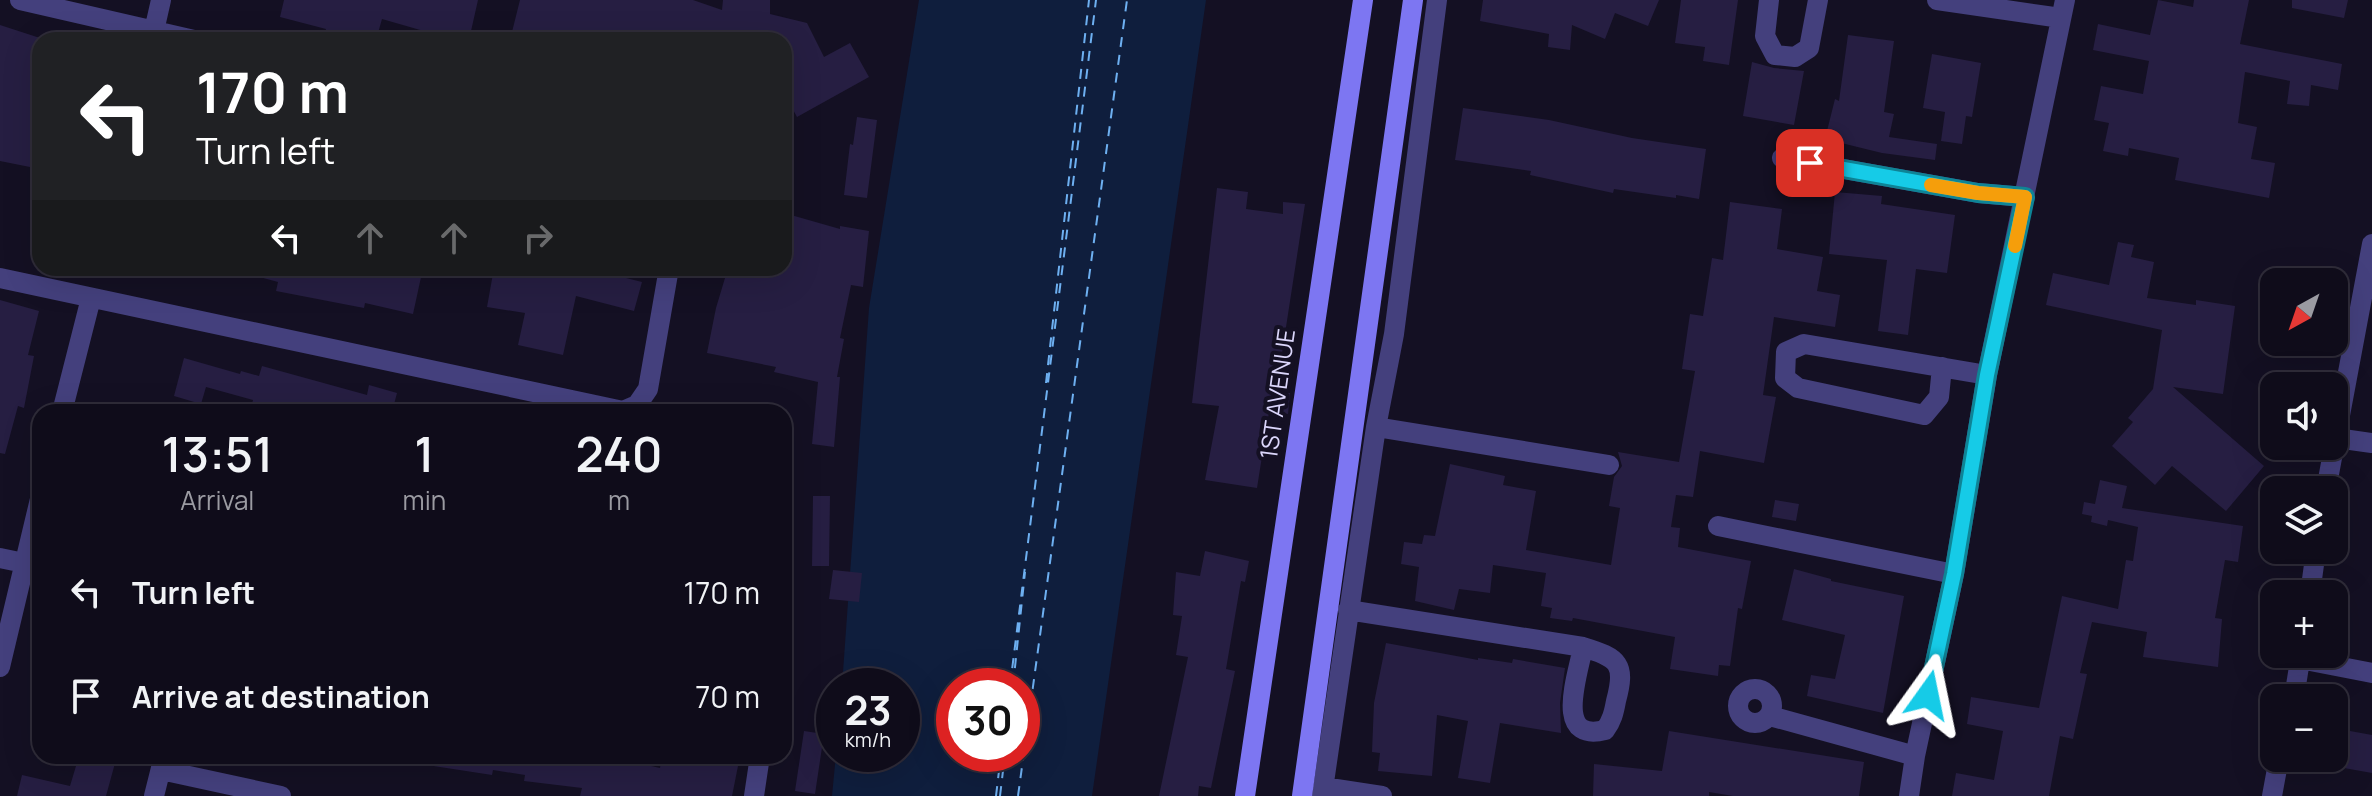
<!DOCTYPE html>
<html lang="en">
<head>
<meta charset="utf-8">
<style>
  :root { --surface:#0f0c1a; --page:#1d1a27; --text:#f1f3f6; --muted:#9b9ba2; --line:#2f2c39 }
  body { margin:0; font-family:Manrope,sans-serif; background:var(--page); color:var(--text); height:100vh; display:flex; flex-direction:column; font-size:30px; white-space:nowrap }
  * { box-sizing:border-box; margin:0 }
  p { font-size:26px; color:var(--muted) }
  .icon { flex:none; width:44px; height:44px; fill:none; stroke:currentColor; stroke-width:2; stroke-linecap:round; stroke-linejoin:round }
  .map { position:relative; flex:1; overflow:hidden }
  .details { position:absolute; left:32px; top:404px; width:760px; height:360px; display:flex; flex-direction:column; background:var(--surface); border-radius:24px; box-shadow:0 8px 32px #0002,0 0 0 2px var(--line) }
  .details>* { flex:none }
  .top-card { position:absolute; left:32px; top:32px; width:760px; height:244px; border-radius:24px; box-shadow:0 8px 32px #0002,0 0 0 2px var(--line); background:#202124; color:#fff; overflow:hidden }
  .needle { width:52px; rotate:220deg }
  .controls { position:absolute; left:2260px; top:268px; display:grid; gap:16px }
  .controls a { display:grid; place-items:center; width:88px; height:88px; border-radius:16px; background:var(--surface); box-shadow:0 8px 32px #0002,0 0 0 2px var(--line); font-size:40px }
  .speed { position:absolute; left:816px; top:668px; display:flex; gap:16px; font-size:40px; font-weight:700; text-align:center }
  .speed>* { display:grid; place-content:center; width:104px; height:104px; border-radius:50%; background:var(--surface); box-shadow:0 8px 32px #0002,0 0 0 2px var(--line); line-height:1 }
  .speed small { font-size:20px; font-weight:400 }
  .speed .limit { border:12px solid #d22; background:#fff; color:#111 }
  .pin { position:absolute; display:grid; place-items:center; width:68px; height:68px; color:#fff; margin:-34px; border-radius:16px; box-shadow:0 4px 12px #0006 }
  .me { position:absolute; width:88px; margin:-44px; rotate:12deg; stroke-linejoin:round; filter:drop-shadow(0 0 6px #0008) }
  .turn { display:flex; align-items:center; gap:28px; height:168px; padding:0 32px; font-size:36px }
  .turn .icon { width:104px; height:104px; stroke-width:2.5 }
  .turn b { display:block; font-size:56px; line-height:68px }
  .lanes { display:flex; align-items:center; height:76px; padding:0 32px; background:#0003; justify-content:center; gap:40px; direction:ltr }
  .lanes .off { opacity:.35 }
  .eta { display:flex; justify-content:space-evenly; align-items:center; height:136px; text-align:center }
  .eta b { font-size:48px; font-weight:600; line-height:56px }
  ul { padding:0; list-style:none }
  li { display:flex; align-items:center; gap:24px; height:104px; padding:0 32px }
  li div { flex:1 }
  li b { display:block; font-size:30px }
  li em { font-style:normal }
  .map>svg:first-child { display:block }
  .water { fill:#0f1e3d; fill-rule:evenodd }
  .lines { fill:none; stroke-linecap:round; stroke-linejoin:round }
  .ferry { stroke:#6eb0f1; stroke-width:2; stroke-dasharray:10 8; stroke-linecap:butt }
  .building { fill:#261e42 }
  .minor { stroke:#44407d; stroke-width:20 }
  .secondary { stroke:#7d76f2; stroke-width:20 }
  .route-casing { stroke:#0e8496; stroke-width:20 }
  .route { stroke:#16cbe7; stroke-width:14 }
  .slow { stroke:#f59e0b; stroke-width:14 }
  .labels { text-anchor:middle; stroke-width:8; stroke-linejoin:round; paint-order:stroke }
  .street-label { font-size:24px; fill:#dbd6fb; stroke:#141023 }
</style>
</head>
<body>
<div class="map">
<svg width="2372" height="796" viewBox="0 0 2372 796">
  <rect width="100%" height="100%" fill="#141023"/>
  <!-- water -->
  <path class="water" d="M919,0H1206L1092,796H832L836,754H902V686H842L869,308ZM954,686H1022V754H954Z"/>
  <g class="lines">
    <!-- ferry -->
    <path class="ferry" d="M1046,383L1089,0
      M1010,686L1096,0
      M1013,686L1025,572
      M996,796L1001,754
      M1000,796L1005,754
      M1018,796L1127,0"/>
  </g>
  <!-- building -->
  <path class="building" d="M284,0H478L469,40H455L382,19L376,40H323L326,29L280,17Z
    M520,0H693L722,10L723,0H770V14L807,23L824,57L850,43L869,77L797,117L784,93V40H510Z
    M1483,0H1659L1648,26L1615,13L1605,39L1572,25L1570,50L1548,47L1549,34L1480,21Z
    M1681,0H1738L1729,65L1703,61L1705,47L1675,43Z
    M2158,0L2193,7L2194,0H2249L2240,44L2342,64L2338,90L2311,85L2309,106L2287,104L2290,81L2245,72L2238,123L2257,127L2251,159L2275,163L2269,198L2175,180L2179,158L2129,148L2128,156L2103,151L2109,123L2094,120L2101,86L2143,94L2149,61L2093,50L2098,24L2150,35Z
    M2292,0H2348L2344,18L2292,8Z
    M0,25L40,38V169L0,161Z
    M1848,35L1894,41L1884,112L1894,114L1889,137L1937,144L1935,160L1882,153L1825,139L1835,99L1839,101Z
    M1932,54L1981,63L1972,117L1966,116L1962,144L1941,141L1945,112L1923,108Z
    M1752,62L1774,68L1804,71L1794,125L1743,116Z
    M1463,108L1549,120L1632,138L1706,149L1699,199L1676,195V198L1614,189L1613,193L1530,175L1531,171L1455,160Z
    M857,117L877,120L867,198L844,195L850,144L853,145Z
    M1217,188L1248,192L1246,209L1283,214V202L1305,204L1276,392L1290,393L1288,414L1269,412L1257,488L1205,480L1219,406L1192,403Z
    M1835,192L1882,196L1881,204L1955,215L1947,273L1916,269L1908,335L1878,331L1887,260L1829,254Z
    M1730,202L1782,209L1777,249L1823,257L1817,291L1840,295L1835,327L1774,317L1763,395L1776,397L1764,463L1700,451L1693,497L1676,495L1671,527L1680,528L1678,547L1751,561L1742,609L1738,608L1730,666L1719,665L1718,676L1670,669L1675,637L1573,618L1572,621L1550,618L1552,608L1541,606L1546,573L1493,565L1490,593L1459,589L1454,610L1415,601L1419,567L1401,564L1404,542L1422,544L1424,535L1435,536L1450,464L1505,476L1503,485L1536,491L1526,550L1611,565L1620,508L1609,506L1614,477L1622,466L1618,452L1679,462L1695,371L1682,369L1690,314L1703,316L1712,258L1723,260Z
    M784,213L840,229V226L869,231L863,287L851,285L840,338L844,339L837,377H840L834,447L812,444L818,382L774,372L776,367L707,353L716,308L728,268H784Z
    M2118,242L2134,245L2131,257L2154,262L2147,298L2196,305V300L2235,306L2223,394L2173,387L2264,466L2226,511L2172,466L2155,485L2112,446L2133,422L2128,418L2153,389L2162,330L2046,305L2053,273L2109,285Z
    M248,268H423L413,314L365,303L364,308L276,291L278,282L248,274Z
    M494,268H586L642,282L634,311L576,296L563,355L518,345L525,313L487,307Z
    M0,300L39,311L28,355L34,356L24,408L18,406L5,454L0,453Z
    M184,358L240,374L241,371L259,376L262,366L367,395L369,385L397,393L392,412H250L253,400L206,387L201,404L174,396Z
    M2100,480L2127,486L2122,508L2243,526L2238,562L2225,560L2215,618L2222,619L2218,667L2143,657L2147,632L2092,622L2080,673L2087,674L2073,739L2060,736L2049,796H1952L1956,773L1994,780L2003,731L1967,724L1971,697L2039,708L2062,596L2118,609L2126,560L2133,561L2138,527L2108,520L2107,526L2091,522L2092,516L2082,514L2084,502L2095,504Z
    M813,496H830L829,566H812Z
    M1775,500L1799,504L1796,521L1772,517Z
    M1205,551L1249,561L1245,582L1241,581L1226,669L1235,671L1211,788L1199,786L1198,796H1159L1188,657L1176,655L1182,616L1173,615L1176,572L1200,576Z
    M1794,569L1831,579V581L1904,596L1883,713L1807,696L1811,675L1835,679L1845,635L1782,620Z
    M833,570L862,573L859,602L829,599Z
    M1386,643L1478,660V658L1512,663L1513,659L1565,668L1560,703L1561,733L1500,723L1490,783L1458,778L1468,721L1437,715L1432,776L1378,771L1380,753L1372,752L1374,703Z
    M804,731L824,734L815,794L795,791Z
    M1669,731L1864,762L1859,796H1733L1709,792V796H1593L1594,764L1662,771Z
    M2350,731L2372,735V773L2344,768Z
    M79,756H117L106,796H17L22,775L70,786Z
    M428,756H608L660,768L662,756H740L732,796H580L582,788L524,781L525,775L493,770L492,775L427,765Z"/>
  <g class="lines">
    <!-- minor -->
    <path class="minor" d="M20,0L194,40
      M1769,0L1765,36L1775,55L1795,57L1809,48L1818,0
      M1937,0L2061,18
      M154,31L161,0
      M1782,158L1978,193L2025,197
      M0,278L623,411L637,405L648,389L669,268
      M1942,367L1939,397L1924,415L1798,388L1785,378L1786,352L1804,344L1987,375
      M62,412L91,298
      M1376,427L1609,465
      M2336,438L2372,443
      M2326,490L2372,244
      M1718,526L1954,574
      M0,558L24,563
      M2310,594L2316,550
      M1348,610L1583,647C1619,658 1626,664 1616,701C1614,712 1612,721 1605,730C1553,743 1578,675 1583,647
      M2300,659L2372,673
      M0,667L40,499
      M1738 706a17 17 0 1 1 34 0a17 17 0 1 1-34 0Z
      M2294,698L2301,654
      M1770,716L1915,756
      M161,770L281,796
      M1323,787L1382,796
      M154,796L164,756
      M754,796L760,756
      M1322,796L1376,427L1394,334L1437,0
      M1909,796L1915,756L1954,574L1987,375L2065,0
      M2272,796L2279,758"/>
    <!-- secondary -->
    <path class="secondary" d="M1245,796L1363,0
      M1302,796L1413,0"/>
  </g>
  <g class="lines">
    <!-- route casing -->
    <g class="route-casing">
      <path id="route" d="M1810,163L1978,193L2025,197L1987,375L1954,574L1928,695"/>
    </g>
    <!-- route -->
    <use href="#route" class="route"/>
    <!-- slow -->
    <path class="slow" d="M1931,185L1978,193L2025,197L2015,246"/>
  </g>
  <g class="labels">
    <!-- street labels -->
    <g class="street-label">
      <text transform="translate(1278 394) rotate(-82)" y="8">1ST AVENUE</text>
    </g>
  </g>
</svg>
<div class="controls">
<a><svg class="needle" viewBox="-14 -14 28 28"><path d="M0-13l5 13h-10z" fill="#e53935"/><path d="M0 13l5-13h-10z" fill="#9b9ba2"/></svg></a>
<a><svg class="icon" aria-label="sound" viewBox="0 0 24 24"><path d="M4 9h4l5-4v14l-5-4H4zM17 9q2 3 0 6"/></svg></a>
<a><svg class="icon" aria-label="layers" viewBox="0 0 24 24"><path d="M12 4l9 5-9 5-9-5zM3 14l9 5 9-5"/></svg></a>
<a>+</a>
<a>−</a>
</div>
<div class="speed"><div>23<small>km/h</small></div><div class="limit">30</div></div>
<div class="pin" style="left:1810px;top:163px;background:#d93025"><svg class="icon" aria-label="arrive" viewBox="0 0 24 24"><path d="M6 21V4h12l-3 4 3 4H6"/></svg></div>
<svg class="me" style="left:1928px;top:695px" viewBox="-20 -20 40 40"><path d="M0-17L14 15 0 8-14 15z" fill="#16cbe7" stroke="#fff" stroke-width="4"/></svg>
<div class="top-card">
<div class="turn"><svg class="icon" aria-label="left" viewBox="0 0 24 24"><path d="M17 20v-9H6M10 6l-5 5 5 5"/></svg><div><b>170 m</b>Turn left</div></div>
<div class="lanes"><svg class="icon" aria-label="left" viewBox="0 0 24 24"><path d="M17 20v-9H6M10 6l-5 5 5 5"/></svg><svg class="icon off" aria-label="ahead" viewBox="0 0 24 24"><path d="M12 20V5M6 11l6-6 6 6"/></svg><svg class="icon off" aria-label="ahead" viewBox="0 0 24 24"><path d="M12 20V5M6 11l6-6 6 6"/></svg><svg class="icon off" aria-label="right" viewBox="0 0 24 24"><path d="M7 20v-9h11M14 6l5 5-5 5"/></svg></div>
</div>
<section class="details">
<div class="eta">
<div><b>13:51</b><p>Arrival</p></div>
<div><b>1</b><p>min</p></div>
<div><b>240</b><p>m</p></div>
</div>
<ul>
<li><svg class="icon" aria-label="left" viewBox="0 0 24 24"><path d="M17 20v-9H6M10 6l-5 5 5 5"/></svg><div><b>Turn left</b></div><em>170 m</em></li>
<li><svg class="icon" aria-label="arrive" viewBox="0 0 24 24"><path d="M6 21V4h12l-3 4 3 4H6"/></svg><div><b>Arrive at destination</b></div><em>70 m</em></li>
</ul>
</section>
</div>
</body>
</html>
